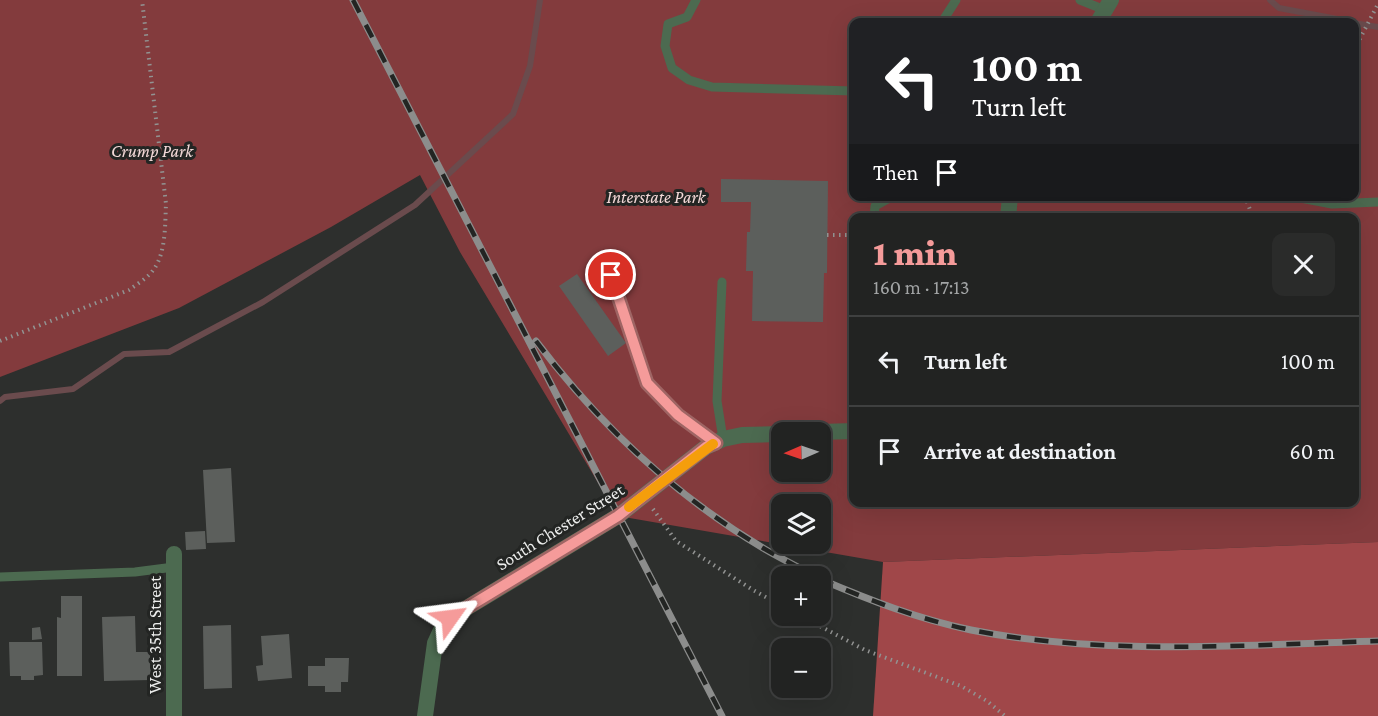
<!DOCTYPE html>
<html lang="en">
<head>
<meta charset="utf-8">
<style>
  :root { --surface:#222322; --page:#2a2b2a; --text:#f1f3f6; --muted:#a2a4a5; --line:#3f4040; --accent:#f59b9a }
  body { margin:0; font-family:"Crimson Pro",serif; background:var(--page); color:var(--text); height:100vh; display:flex; flex-direction:column; font-size:22px; white-space:nowrap }
  * { box-sizing:border-box; margin:0 }
  p { font-size:20px; color:var(--muted) }
  .icon { flex:none; width:33px; height:33px; fill:none; stroke:currentColor; stroke-width:2; stroke-linecap:round; stroke-linejoin:round }
  .map { position:relative; flex:1; overflow:hidden }
  .details { position:absolute; left:849px; top:213px; width:510px; height:294px; display:flex; flex-direction:column; background:var(--surface); border-radius:12px; box-shadow:0 6px 24px #0002,0 0 0 2px var(--line) }
  .details>* { flex:none }
  .banner { position:absolute; left:849px; top:18px; width:510px; height:183px; border-radius:12px; box-shadow:0 6px 24px #0002,0 0 0 2px var(--line); background:#202124; color:#fff; overflow:hidden }
  .needle { width:39px; rotate:268deg }
  .controls { position:absolute; left:771px; top:422px; display:grid; gap:12px }
  .controls a { display:grid; place-items:center; width:60px; height:60px; border-radius:12px; background:var(--surface); box-shadow:0 6px 24px #0002,0 0 0 2px var(--line); font-size:30px }
  .pin { position:absolute; display:grid; place-items:center; width:51px; height:51px; color:#fff; margin:-26px; border:3px solid #fff; border-radius:50%; box-shadow:0 2px 6px #0007 }
  .me { position:absolute; width:66px; margin:-33px; rotate:59deg; stroke-linejoin:round; filter:drop-shadow(0 0 4px #0008) }
  .turn { display:flex; align-items:center; gap:21px; height:126px; padding:0 24px; font-size:27px }
  .turn .icon { width:78px; height:78px; stroke-width:2.5 }
  .turn b { display:block; font-size:42px; line-height:51px }
  .then { display:flex; align-items:center; height:57px; padding:0 24px; background:#0003; gap:12px; font-size:22px }
  .round { display:grid; place-items:center; flex:none; width:63px; height:63px; border-radius:12px; background:var(--page) }
  .headline { display:flex; align-items:center; justify-content:space-between; height:102px; padding:0 24px }
  h1 { font-size:36px; font-weight:800; line-height:45px; color:var(--accent) }
  ul { padding:0; list-style:none }
  li { display:flex; align-items:center; gap:18px; height:90px; padding:0 24px; border-top:2px solid var(--line) }
  li div { flex:1 }
  li b { display:block; font-size:22px }
  li em { font-style:normal }
  .map>svg:first-child { display:block }
  .green { fill:#833b3d; fill-rule:evenodd }
  .forest { fill:#a04749 }
  .lines { fill:none; stroke-linecap:round; stroke-linejoin:round }
  .stream { stroke:#6a4b4d; stroke-width:6 }
  .building { fill:#5c5f5c }
  .path { stroke:#929392; stroke-width:4; stroke-dasharray:1.5 4.5; stroke-linecap:butt }
  .service { stroke:#4c6a50; stroke-width:9 }
  .minor { stroke:#4c6a50; stroke-width:16 }
  .rail-casing { stroke:#8c8d8c; stroke-width:7 }
  .rail { stroke:#232523; stroke-width:4.5; stroke-dasharray:14; stroke-linecap:butt }
  .route-casing { stroke:#9f6564; stroke-width:15 }
  .route { stroke:#f59b9a; stroke-width:10 }
  .slow { stroke:#f59e0b; stroke-width:10 }
  .labels { text-anchor:middle; stroke-width:6; stroke-linejoin:round; paint-order:stroke }
  .park-label { font-size:18px; font-style:italic; fill:#f4d9d8; stroke:#232523 }
  .street-label { font-size:18px; fill:#ecedec; stroke:#232523 }
</style>
</head>
<body>
<div class="map">
<svg width="1378" height="716" viewBox="0 0 1378 716">
  <rect width="100%" height="100%" fill="#2d2f2d"/>
  <!-- green -->
  <path class="green" d="M0,0H1378V542L883,562L618,516L460,252L420,175L331,227L179,308L0,377ZM854,22H1354V196H854ZM854,218H1354V502H854ZM782,432H820V471H782ZM782,504H820V543H782Z"/>
  <!-- forest -->
  <path class="forest" d="M1378,542V716H873L883,562Z"/>
  <g class="lines">
    <!-- stream -->
    <path class="stream" d="M1270,0L1279,8L1353,22
      M1354,23L1378,27
      M0,401L5,397L73,389L124,354L169,352L263,302L415,205L513,114L530,66L540,0"/>
  </g>
  <!-- building -->
  <path class="building" d="M721,179L828,181L827,273H824L823,322L752,321L753,271H746L747,232H750L751,202H721Z
    M577,274L626,343L608,356L559,286Z
    M231,468L235,542L207,543L203,470Z
    M205,531L206,549L186,550L185,532Z
    M61,596H82V676H57V617L61,618Z
    M135,616L136,652H150L151,680L104,681L102,617Z
    M231,625L232,688L204,689L203,626Z
    M40,627L42,639L32,640V628Z
    M289,634L292,678L258,681L256,666L263,665L261,636Z
    M9,642H42L43,675L34,676V680H21V676H10Z
    M325,658H349L348,682H341V692H325V686H308V666H325Z"/>
  <g class="lines">
    <!-- path -->
    <path class="path" d="M1354,50L1378,4
      M1245,196L1253,218
      M827,235H854
      M0,341L129,290C137,284 148,278 154,269C166,252 165,224 166,204L142,0
      M653,509L676,541L753,590L782,606
      M799,615L865,650L961,686L987,701L1005,716"/>
    <!-- service -->
    <path class="service" d="M696,0L687,17L668,24L665,46L672,68L689,80L712,87L854,91
      M1080,0L1105,10
      M942,22L956,0
      M1290,196L1332,204L1378,202
      M874,218L875,206L893,196
      M611,275L647,383L678,415L716,443
      M722,282L717,401L723,439
      M0,577L135,572L174,567"/>
    <!-- minor -->
    <path class="minor" d="M1098,22L1111,0
      M1008,218L1010,196
      M820,432L854,431
      M174,554V716
      M425,716L435,643L441,630L450,618L618,516L706,447L723,439L742,435L782,434"/>
    <!-- rail casing -->
    <g class="rail-casing">
      <path id="rail" d="M353,0L722,716
        M536,341C598,423 674,495 763,548C780,558 798,567 815,576
        M820,579C869,600 918,619 971,630C1102,656 1245,645 1378,641"/>
    </g>
    <!-- rail -->
    <use href="#rail" class="rail"/>
  </g>
  <g class="lines">
    <!-- route casing -->
    <g class="route-casing">
      <path id="route" d="M450,618L618,516L706,447L716,443L678,415L647,383L611,275"/>
    </g>
    <!-- route -->
    <use href="#route" class="route"/>
    <!-- slow -->
    <path class="slow" d="M629,507L713,444"/>
  </g>
  <g class="labels">
    <!-- park labels -->
    <g class="park-label">
      <text x="152" y="157">Crump Park</text>
      <text x="656" y="203">Interstate Park</text>
    </g>
    <!-- street labels -->
    <g class="street-label">
      <text transform="translate(560 527) rotate(-32)" y="6">South Chester Street</text>
      <text transform="translate(155 635) rotate(-90)" y="6">West 35th Street</text>
    </g>
  </g>
</svg>
<div class="controls">
<a><svg class="needle" viewBox="-14 -14 28 28"><path d="M0-13l5 13h-10z" fill="#e53935"/><path d="M0 13l5-13h-10z" fill="#a2a4a5"/></svg></a>
<a><svg class="icon" aria-label="layers" viewBox="0 0 24 24"><path d="M12 4l9 5-9 5-9-5zM3 14l9 5 9-5"/></svg></a>
<a>+</a>
<a>−</a>
</div>
<div class="pin" style="left:611px;top:275px;background:#d93025"><svg class="icon" aria-label="arrive" viewBox="0 0 24 24"><path d="M6 21V4h12l-3 4 3 4H6"/></svg></div>
<svg class="me" style="left:450px;top:618px" viewBox="-20 -20 40 40"><path d="M0-17L14 15 0 8-14 15z" fill="#f59b9a" stroke="#fff" stroke-width="4"/></svg>
<div class="banner">
<div class="turn"><svg class="icon" aria-label="left" viewBox="0 0 24 24"><path d="M17 20v-9H6M10 6l-5 5 5 5"/></svg><div><b>100 m</b>Turn left</div></div>
<div class="then">Then<svg class="icon" aria-label="arrive" viewBox="0 0 24 24"><path d="M6 21V4h12l-3 4 3 4H6"/></svg></div>
</div>
<section class="details">
<div class="headline"><div><h1>1 min</h1><p>160 m · 17:13</p></div><a class="round"><svg class="icon" aria-label="close" viewBox="0 0 24 24"><path d="M6 6l12 12M18 6L6 18"/></svg></a></div>
<ul>
<li><svg class="icon" aria-label="left" viewBox="0 0 24 24"><path d="M17 20v-9H6M10 6l-5 5 5 5"/></svg><div><b>Turn left</b></div><em>100 m</em></li>
<li><svg class="icon" aria-label="arrive" viewBox="0 0 24 24"><path d="M6 21V4h12l-3 4 3 4H6"/></svg><div><b>Arrive at destination</b></div><em>60 m</em></li>
</ul>
</section>
</div>
</body>
</html>
